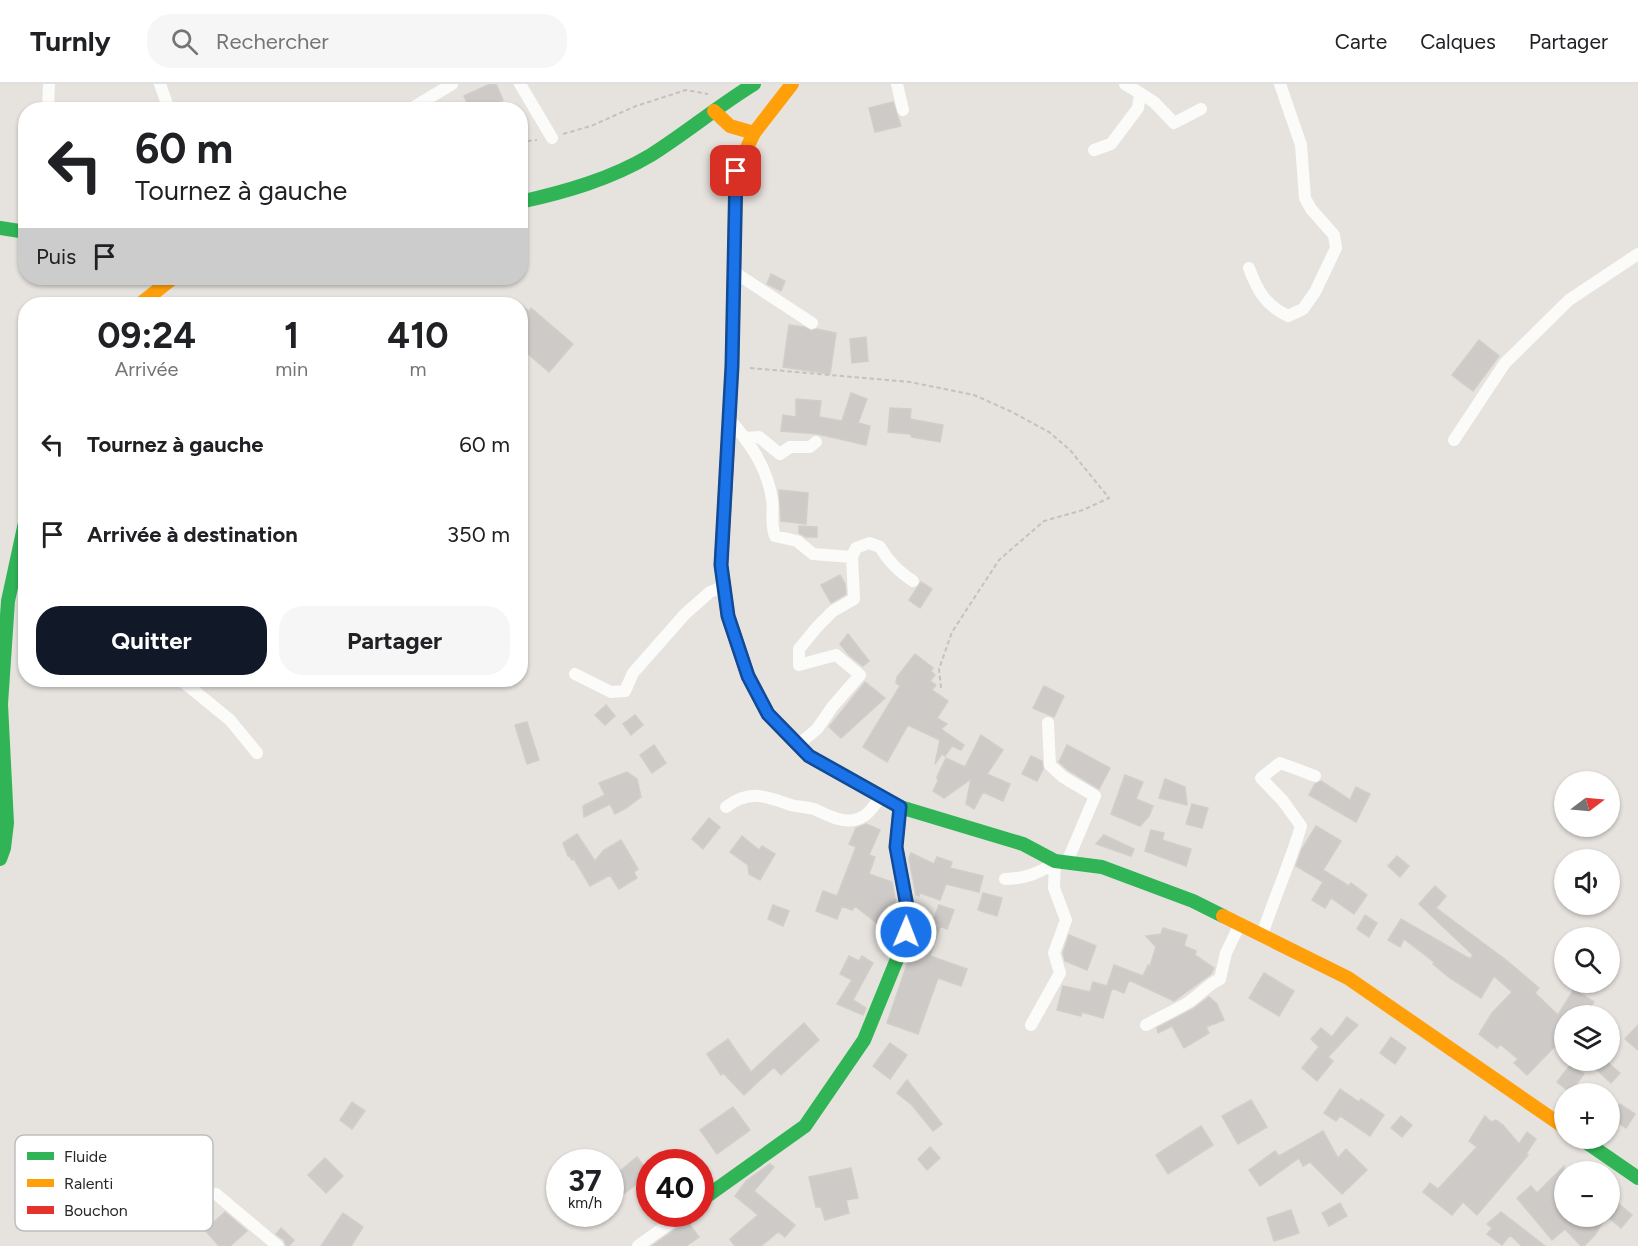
<!DOCTYPE html>
<html lang="fr">
<head>
<meta charset="utf-8">
<style>
  :root { --surface:#fff; --page:#f6f6f6; --text:#202124; --muted:#757577; --line:#e0e0e0; --accent:#111827 }
  body { margin:0; font-family:Figtree,sans-serif; background:var(--page); color:var(--text); height:100vh; display:flex; flex-direction:column; font-size:22px; white-space:nowrap }
  * { box-sizing:border-box; margin:0 }
  p { font-size:20px; color:var(--muted) }
  .icon { flex:none; width:33px; height:33px; fill:none; stroke:currentColor; stroke-width:2; stroke-linecap:round; stroke-linejoin:round }
  .map { position:relative; flex:1; overflow:hidden }
  .details { position:absolute; left:18px; top:213px; width:510px; height:390px; display:flex; flex-direction:column; background:var(--surface); border-radius:24px; box-shadow:0 2px 4px #0004 }
  .details>* { flex:none }
  .banner { position:absolute; left:18px; top:18px; width:510px; height:183px; border-radius:24px; box-shadow:0 2px 4px #0004; background:#fff; color:var(--text); overflow:hidden }
  .needle { width:39px; rotate:74deg }
  .buttons { position:absolute; left:1554px; top:687px; display:grid; gap:12px }
  .buttons a { display:grid; place-items:center; width:66px; height:66px; border-radius:50%; background:var(--surface); box-shadow:0 2px 4px #0004; font-size:30px }
  .speed { position:absolute; left:546px; top:1065px; display:flex; gap:12px; font-size:30px; font-weight:700; text-align:center }
  .speed>* { display:grid; place-content:center; width:78px; height:78px; border-radius:50%; background:var(--surface); box-shadow:0 2px 4px #0004; line-height:1 }
  .speed small { font-size:15px; font-weight:400 }
  .speed .limit { border:9px solid #d22; background:#fff; color:#111 }
  .pin { position:absolute; display:grid; place-items:center; width:51px; height:51px; color:#fff; margin:-26px; border-radius:12px; box-shadow:0 3px 9px #0006 }
  .me { position:absolute; width:66px; margin:-33px; rotate:1deg; stroke-linejoin:round; filter:drop-shadow(0 0 4px #0008) }
  .turn { display:flex; align-items:center; gap:21px; height:126px; padding:0 18px; font-size:27px }
  .turn .icon { width:78px; height:78px; stroke-width:2.5 }
  .turn b { display:block; font-size:42px; line-height:51px }
  .then { display:flex; align-items:center; height:57px; padding:0 18px; background:#0003; gap:12px; font-size:22px }
  .eta { display:flex; justify-content:space-evenly; align-items:center; height:102px; text-align:center }
  .eta b { font-size:36px; font-weight:700; line-height:42px }
  .button { display:flex; gap:12px; margin-top:auto; padding:12px 18px }
  .button a { flex:1; height:69px; border-radius:24px; background:var(--accent); color:#fff; font-size:24px; font-weight:700; line-height:69px; text-align:center }
  .button a+a { background:var(--page); color:var(--text) }
  ul { padding:0; list-style:none }
  li { display:flex; align-items:center; gap:18px; height:90px; padding:0 18px }
  li div { flex:1 }
  li b { display:block; font-size:22px }
  li em { font-style:normal }
  header { display:flex; align-items:center; gap:36px; box-sizing:border-box; height:84px; padding:0 30px; background:var(--surface); border-bottom:2px solid var(--line) }
  header strong { font-size:28px }
  nav { display:flex; gap:33px; margin-inline-start:auto; font-size:21px }
  .search { width:420px; height:54px; background:var(--page); display:flex; align-items:center; gap:15px; box-sizing:border-box; padding:0 21px; border-radius:24px; color:var(--muted); font-size:22px }
  .map>svg:first-child { display:block }
  .building { fill:#cdcac7; stroke:#d1ceca; stroke-width:1.5 }
  .lines { fill:none; stroke-linecap:round; stroke-linejoin:round }
  .path { stroke:#c3c2c2; stroke-width:2; stroke-dasharray:4.5 3; stroke-linecap:butt }
  .street { stroke:#fbfbfa; stroke-width:12 }
  .fast { stroke:#30b455; stroke-width:14 }
  .slow { stroke:#ff9f0a; stroke-width:14 }
  .jam { stroke:#e5322d; stroke-width:14 }
  .route-casing { stroke:#114b97; stroke-width:15 }
  .route { stroke:#1a73e8; stroke-width:10 }
  .key { fill:#fff; stroke:#bebebe; stroke-width:1.5 }
  .key-label { font-size:16px; fill:#282828 }
</style>
</head>
<body>
<header>
<strong>Turnly</strong>
<div class="search"><svg class="icon" aria-label="search" viewBox="0 0 24 24"><circle cx="10" cy="10" r="6"/><path d="M15 15l6 6"/></svg>Rechercher</div>
<nav><a>Carte</a><a>Calques</a><a>Partager</a></nav>
</header>
<div class="map">
<svg width="1638" height="1162" viewBox="0 0 1638 1162">
  <rect width="100%" height="100%" fill="#e6e2de"/>
  <!-- building -->
  <path class="building" d="M490,0H496L503,16L481,26H470L464,12Z
    M893,18L901,42L875,48L869,24Z
    M771,190L785,197L781,207L767,200Z
    M520,220L529,227L531,224L573,260L549,288L520,263Z
    M789,241L804,243L811,247L817,245L836,249L830,290L783,283Z
    M866,253L868,277L852,279L850,255Z
    M1479,256L1499,272L1473,307L1452,291Z
    M851,309L867,315L858,339L870,342L866,361L818,350L781,347L783,331L796,333V315L821,317L819,333L842,337Z
    M890,324L911,325L910,335L943,341L940,358L912,353L910,350L888,348Z
    M779,406L808,409L806,440L781,437Z
    M799,442L817,443V453H806L799,449Z
    M840,491L845,500L846,510L831,519L821,501Z
    M921,498L932,505L920,524L909,516Z
    M848,550L869,577L863,582L849,571L840,560Z
    M915,570L933,584L931,587L935,591L930,597L936,601L932,606L948,617L937,634L947,640L941,645L964,661L961,666L952,662L945,672L942,670L935,680L940,656L908,641L887,678L863,663L900,602L896,599L897,593Z
    M865,598L885,614L841,654L829,643Z
    M1044,602L1064,612L1054,633L1033,624Z
    M606,621L615,632L605,641L595,631Z
    M635,631L643,641L631,651L623,640Z
    M527,638L539,676L527,680L515,641Z
    M981,651L1003,666L987,690L1010,700L1003,717L983,708L974,725L966,720L971,695L944,714L933,707L938,697L937,693L946,674L965,683Z
    M654,661L666,679L652,689L640,671Z
    M1067,661L1110,684L1099,705L1068,686L1059,678Z
    M1031,672L1042,677L1043,685L1037,697L1022,690Z
    M627,688L637,695L641,713L626,724L615,730L610,720L584,733L583,722L605,711L599,699Z
    M1125,691L1143,698L1136,715L1153,722L1149,732L1140,742L1111,730Z
    M1165,695L1185,703L1187,721L1159,714Z
    M1321,697L1350,716L1356,703L1370,710L1356,738L1309,711L1315,700Z
    M1192,720L1208,724L1202,744L1186,740Z
    M709,734L720,743L703,765L692,755Z
    M866,740L880,746L869,771L875,773L869,790L892,798L898,831L895,835L882,829L878,840L855,822L852,826L842,822L837,835L816,827L823,807L837,812L856,763L849,760L856,744Z
    M1316,742L1341,757L1323,786L1349,802L1351,799L1367,811L1354,830L1331,814L1325,824L1312,816L1323,798L1296,782L1302,765Z
    M1151,746L1164,749L1162,756L1191,765L1186,782L1145,767Z
    M577,750L595,777L604,766L621,756L638,785L634,788L637,794L619,805L610,791L590,802L574,775L572,776L569,771L568,772L563,759Z
    M1104,751L1134,765L1131,772L1096,760Z
    M742,752L759,766L762,762L775,770L760,796L749,790L748,781L730,768Z
    M911,769L934,780L937,773L952,778L950,784L983,792L979,808L946,800L940,816L920,809L919,812L916,811L909,774Z
    M1397,772L1409,782L1400,793L1388,782Z
    M1435,802L1446,812L1436,824L1506,876L1539,904L1535,909L1558,931L1574,905L1594,918L1585,932H1564V953L1527,991L1514,979L1518,975L1500,960L1497,964L1479,950L1492,929L1512,908L1494,892L1481,914L1450,894L1433,880L1434,878L1404,855L1400,863L1388,856L1401,835L1470,875L1473,871L1419,820Z
    M983,809L1002,814L997,832L978,826Z
    M773,821L789,827L783,842L768,835Z
    M939,821L954,826L947,845L932,839Z
    M1365,831L1377,839L1369,853L1357,845Z
    M925,840L940,842L930,872L967,885L961,902L938,894L918,950L887,939L912,866L915,867L920,852L924,853Z
    M1163,844L1187,851L1184,862L1196,867L1195,871L1214,884L1211,890L1174,917L1129,896L1124,909L1112,904L1103,934L1082,928L1081,932L1057,926L1063,902L1090,908L1093,898L1107,902L1114,881L1143,892L1148,881L1150,882L1156,863L1146,852L1161,850Z
    M1069,851L1096,862L1087,886L1065,877L1063,869Z
    M849,872L859,877L862,872L873,879L853,916L866,924L863,931L837,920L852,896L840,890Z
    M1264,889L1294,907L1279,932L1249,914Z
    M1209,913L1217,920L1224,936L1206,943L1209,949L1184,964L1172,942L1158,949L1157,944L1193,925Z
    M1347,933L1358,941L1328,973L1333,977L1317,997L1302,984L1319,963L1311,955L1321,944L1332,953Z
    M804,939L819,956L781,991L774,983L744,1011L723,989L721,991L707,970L728,955L751,988Z
    M1638,941V966L1625,955Z
    M1391,953L1406,964L1395,980L1380,969Z
    M890,959L907,971L890,995L873,982Z
    M1606,977L1620,989L1611,999L1597,986Z
    M1571,980L1584,990L1570,1008L1557,998Z
    M907,996L942,1040L933,1047L912,1021L897,1009Z
    M1340,1005L1359,1018L1361,1015L1384,1031L1370,1052L1340,1032L1336,1037L1324,1029Z
    M1251,1016L1267,1043L1238,1060L1222,1032Z
    M352,1018L365,1027L352,1045L340,1036Z
    M1620,1020L1635,1030L1626,1044L1610,1033Z
    M733,1023L750,1046L717,1070L700,1046Z
    M1401,1032L1412,1041L1402,1053L1391,1044Z
    M1485,1032L1491,1038L1496,1036L1503,1041L1519,1060L1527,1048L1536,1055L1526,1070L1528,1071L1477,1131L1463,1118L1452,1131L1423,1108L1430,1099L1438,1105L1477,1063L1469,1057Z
    M1201,1042L1213,1061L1168,1090L1156,1071Z
    M1323,1047L1338,1074L1346,1065L1367,1086L1342,1110L1310,1078L1303,1082L1299,1074L1260,1102L1249,1086L1275,1067L1279,1072Z
    M930,1063L940,1074L927,1086L918,1075Z
    M637,1073L650,1090L610,1120V1095Z
    M325,1074L343,1092L326,1109L308,1091Z
    M770,1080L774,1083L754,1107L795,1141L785,1153L778,1148L761,1162H735L730,1155L758,1131L735,1112L746,1097Z
    M1564,1082V1132H1606L1595,1151L1584,1162H1581L1565,1145L1552,1156L1517,1114L1531,1102L1537,1109Z
    M851,1084L858,1114L846,1116L849,1129L825,1136L821,1123H816L809,1093Z
    M1340,1119L1347,1132L1329,1142L1322,1129Z
    M1619,1120L1632,1131L1621,1144L1608,1133Z
    M1291,1126L1299,1149L1274,1157L1267,1134Z
    M225,1128L247,1147L230,1162H219L205,1146Z
    M1501,1128L1545,1162H1522L1510,1151L1502,1161L1487,1150L1492,1144L1487,1140Z
    M343,1129L363,1143L351,1162H321Z
    M687,1137L699,1153L686,1162H652Z
    M281,1144L294,1156L289,1162H286L284,1156L276,1150Z"/>
  <g class="lines">
    <!-- path -->
    <path class="path" d="M563,50L591,42L636,22L686,6L708,10
      M520,58L537,56
      M750,284L910,298L974,311L1012,328L1049,348L1070,366L1109,414L1083,426L1044,437L999,476L952,548L939,585L941,604"/>
    <!-- street -->
    <path class="street" d="M160,0L169,26
      M520,0L552,54
      M897,0L903,26
      M1140,9L1154,18L1174,39L1201,25
      M48,26L49,0
      M409,26L452,0
      M1094,66L1111,60L1138,24L1140,9L1125,0
      M1249,184C1257,206 1266,222 1288,232L1303,225L1315,208L1336,164L1334,151L1311,125L1305,114L1301,61L1280,0
      M734,188L812,239
      M730,336C750,359 767,383 772,415C774,428 770,439 775,452L797,457L813,470L852,473
      M745,354L759,353L780,370L790,363H810L816,358
      M1454,356L1505,279L1569,216L1638,170
      M575,590L611,608L625,607L633,589L685,530L710,508L725,502
      M181,596L230,636L257,669
      M1048,639L1050,681L1063,693L1095,712L1067,778
      M798,661L817,645L833,622L860,591L836,571L799,581V565L817,543L833,527L854,515L852,473L856,464L869,459L880,463C889,478 898,487 913,497
      M726,723C750,705 765,712 791,721C798,723 807,723 814,725C825,730 841,739 854,736C867,734 874,722 881,712
      M1005,795C1022,795 1043,789 1055,777
      M1262,851C1274,814 1290,780 1301,742L1283,717L1261,694L1280,679L1315,692
      M1031,941L1060,889L1054,869L1066,836L1054,804L1055,777
      M1146,941C1160,933 1176,926 1189,918C1201,910 1207,901 1220,895L1226,869L1240,840
      M216,1110L278,1162
      M638,1162L683,1130"/>
    <!-- fast -->
    <path class="fast" d="M520,118C565,108 611,95 651,71C686,49 718,22 754,0
      M0,144L26,148
      M803,666L809,672L900,723L1023,760L1055,777L1102,783L1193,817L1223,832
      M0,775L4,764L7,739L1,620L8,517L26,434
      M1580,1054L1638,1094
      M700,1117L805,1042L864,956L902,863L909,833L896,763L900,723"/>
    <!-- slow -->
    <path class="slow" d="M714,27L730,42L754,49
      M140,220L173,194
      M728,357L732,282L736,87L754,49L792,0
      M1223,832L1348,894L1564,1043"/>
    <!-- jam -->
    <path class="jam" d="M728,357L721,481L728,532L748,592L768,630L803,666"/>
  </g>
  <g class="lines">
    <!-- route casing -->
    <g class="route-casing">
      <path id="route" d="M736,87L732,282L721,481L728,532L748,592L768,630L809,672L900,723L896,763L909,833L906,848"/>
    </g>
    <!-- route -->
    <use href="#route" class="route"/>
  </g>
  <!-- legend -->
  <rect x="15" y="1051" width="198" height="96" rx="9" class="key"/>
  <rect x="27" y="1068" width="27" height="8" fill="#30b455"/>
  <rect x="27" y="1095" width="27" height="8" fill="#ff9f0a"/>
  <rect x="27" y="1122" width="27" height="8" fill="#e5322d"/>
  <g class="key-label">
    <text x="64" y="1078">Fluide</text>
    <text x="64" y="1105">Ralenti</text>
    <text x="64" y="1132">Bouchon</text>
  </g>
</svg>
<div class="buttons">
<a><svg class="needle" viewBox="-14 -14 28 28"><path d="M0-13l5 13h-10z" fill="#e53935"/><path d="M0 13l5-13h-10z" fill="#757577"/></svg></a>
<a><svg class="icon" aria-label="sound" viewBox="0 0 24 24"><path d="M4 9h4l5-4v14l-5-4H4zM17 9q2 3 0 6"/></svg></a>
<a><svg class="icon" aria-label="search" viewBox="0 0 24 24"><circle cx="10" cy="10" r="6"/><path d="M15 15l6 6"/></svg></a>
<a><svg class="icon" aria-label="layers" viewBox="0 0 24 24"><path d="M12 4l9 5-9 5-9-5zM3 14l9 5 9-5"/></svg></a>
<a>+</a>
<a>−</a>
</div>
<div class="speed"><div>37<small>km/h</small></div><div class="limit">40</div></div>
<div class="pin" style="left:736px;top:87px;background:#d93025"><svg class="icon" aria-label="arrive" viewBox="0 0 24 24"><path d="M6 21V4h12l-3 4 3 4H6"/></svg></div>
<svg class="me" style="left:906px;top:848px" viewBox="-20 -20 40 40"><circle r="17" fill="#1a73e8" stroke="#fff" stroke-width="3"/><path d="M0-11L8 9 0 5-8 9z" fill="#fff"/></svg>
<div class="banner">
<div class="turn"><svg class="icon" aria-label="left" viewBox="0 0 24 24"><path d="M17 20v-9H6M10 6l-5 5 5 5"/></svg><div><b>60 m</b>Tournez à gauche</div></div>
<div class="then">Puis<svg class="icon" aria-label="arrive" viewBox="0 0 24 24"><path d="M6 21V4h12l-3 4 3 4H6"/></svg></div>
</div>
<section class="details">
<div class="eta">
<div><b>09:24</b><p>Arrivée</p></div>
<div><b>1</b><p>min</p></div>
<div><b>410</b><p>m</p></div>
</div>
<ul>
<li><svg class="icon" aria-label="left" viewBox="0 0 24 24"><path d="M17 20v-9H6M10 6l-5 5 5 5"/></svg><div><b>Tournez à gauche</b></div><em>60 m</em></li>
<li><svg class="icon" aria-label="arrive" viewBox="0 0 24 24"><path d="M6 21V4h12l-3 4 3 4H6"/></svg><div><b>Arrivée à destination</b></div><em>350 m</em></li>
</ul>
<div class="button"><a>Quitter</a><a>Partager</a></div>
</section>
</div>
</body>
</html>
